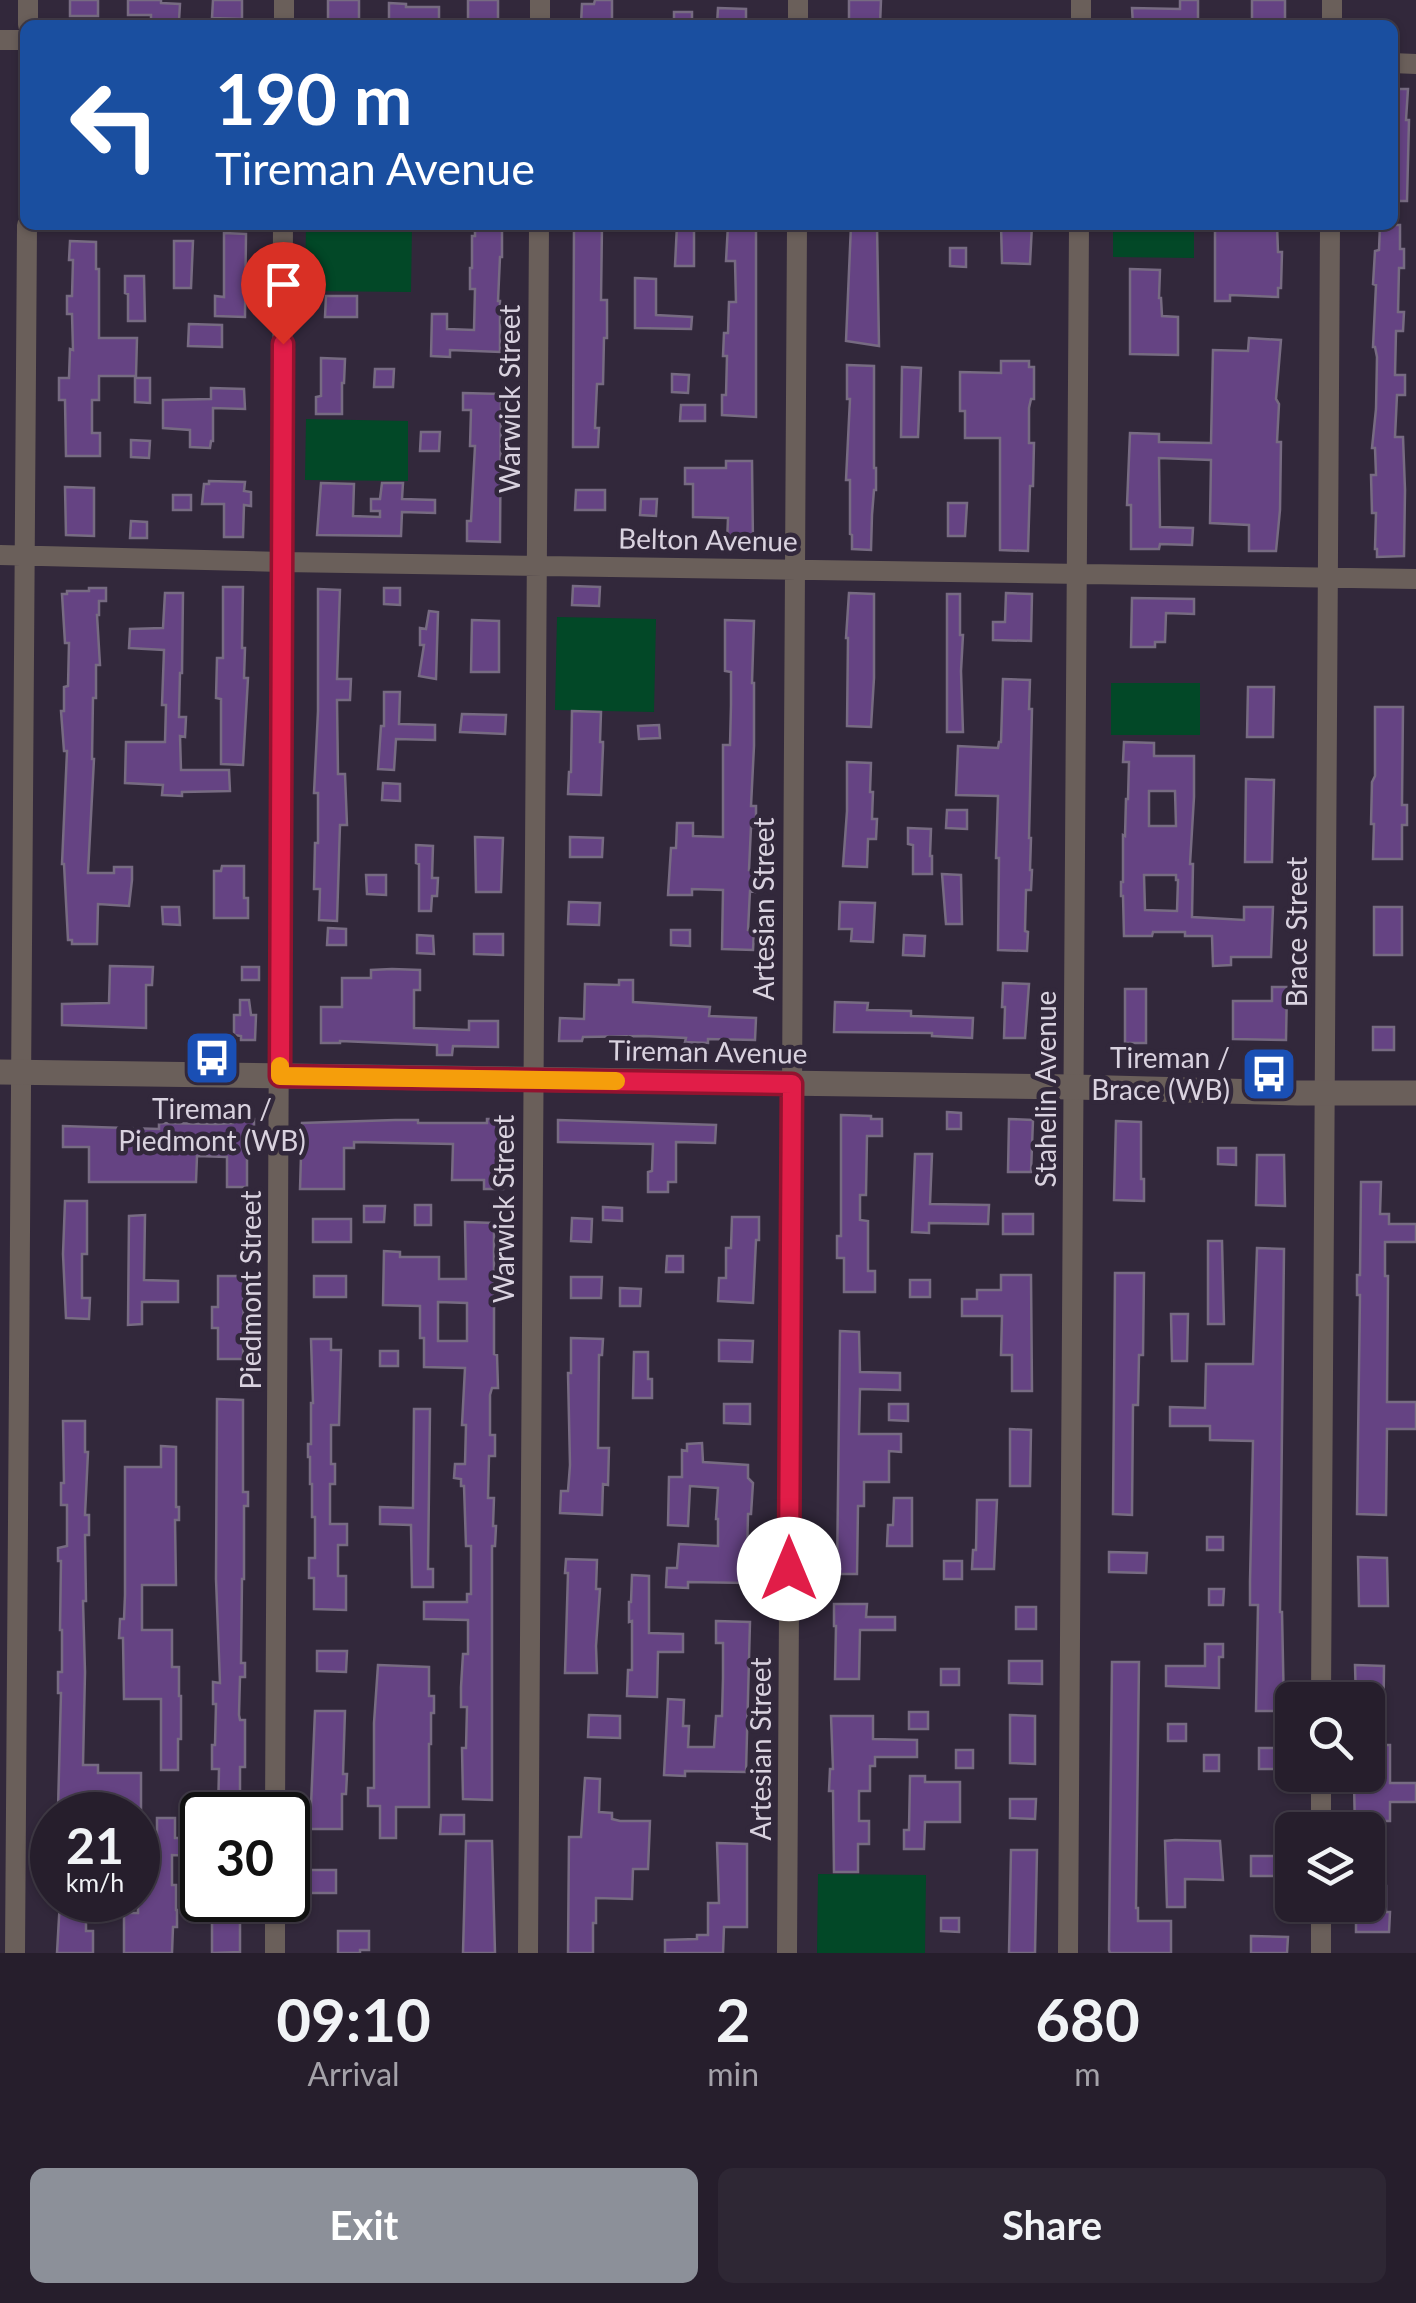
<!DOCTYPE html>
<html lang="en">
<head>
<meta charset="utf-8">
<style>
  :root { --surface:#261e2c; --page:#2e2734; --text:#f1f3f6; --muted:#a4a2a9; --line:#423c48; --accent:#8c9099 }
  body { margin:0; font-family:Lato,sans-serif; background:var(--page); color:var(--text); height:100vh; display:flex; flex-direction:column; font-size:38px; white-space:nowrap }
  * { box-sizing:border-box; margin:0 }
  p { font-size:32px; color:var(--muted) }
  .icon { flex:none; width:55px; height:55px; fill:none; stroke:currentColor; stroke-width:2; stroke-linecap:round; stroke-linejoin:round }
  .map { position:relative; height:1953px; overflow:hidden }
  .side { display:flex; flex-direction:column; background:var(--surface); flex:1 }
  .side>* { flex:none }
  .hud { position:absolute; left:20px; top:20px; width:1378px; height:210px; border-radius:15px; box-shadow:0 2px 8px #0004,0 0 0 2px var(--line); background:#1a4fa0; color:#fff; overflow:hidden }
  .controls { position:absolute; left:1275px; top:1682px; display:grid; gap:20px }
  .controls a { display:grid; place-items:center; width:110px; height:110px; border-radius:15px; background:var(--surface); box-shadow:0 2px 8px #0004,0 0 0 2px var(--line); font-size:50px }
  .speed { position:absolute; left:30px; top:1792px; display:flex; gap:20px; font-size:50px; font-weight:700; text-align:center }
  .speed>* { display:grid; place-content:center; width:130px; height:130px; border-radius:50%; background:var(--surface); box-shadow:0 2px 8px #0004,0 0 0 2px var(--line); line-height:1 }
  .speed small { font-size:25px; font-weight:400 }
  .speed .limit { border:5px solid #111; border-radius:15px; background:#fff; color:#111 }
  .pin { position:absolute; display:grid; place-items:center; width:85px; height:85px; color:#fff; margin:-102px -42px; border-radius:50% 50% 50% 0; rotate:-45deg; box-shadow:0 0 10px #0007 }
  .pin .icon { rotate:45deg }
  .me { position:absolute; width:110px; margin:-55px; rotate:0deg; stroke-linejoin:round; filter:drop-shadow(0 0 8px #0008) }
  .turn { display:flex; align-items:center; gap:35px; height:210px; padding:0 30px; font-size:45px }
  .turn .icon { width:130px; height:130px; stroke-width:2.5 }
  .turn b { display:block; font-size:70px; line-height:85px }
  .eta { display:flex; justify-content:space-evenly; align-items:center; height:170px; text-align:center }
  .eta b { font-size:60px; font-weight:700; line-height:70px }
  .button { display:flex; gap:20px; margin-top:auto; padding:20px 30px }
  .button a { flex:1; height:115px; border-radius:15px; background:var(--accent); color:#fff; font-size:40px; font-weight:700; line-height:115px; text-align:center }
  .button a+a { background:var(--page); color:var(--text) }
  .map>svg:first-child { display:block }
  .green { fill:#024827 }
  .building { fill:#654383; stroke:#776b82; stroke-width:2.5; fill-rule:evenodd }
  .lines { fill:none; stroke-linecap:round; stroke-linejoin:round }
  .minor { stroke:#6a5f5a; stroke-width:20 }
  .tertiary { stroke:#6a5f5a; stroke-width:25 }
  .route-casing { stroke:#92132f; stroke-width:25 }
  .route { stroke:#e11d48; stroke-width:18 }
  .slow { stroke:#f59e0b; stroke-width:18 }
  .labels { text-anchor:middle; stroke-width:9; stroke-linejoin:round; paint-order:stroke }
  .street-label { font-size:28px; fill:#d9d2df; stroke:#32283b }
  .poi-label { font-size:28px; fill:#d9d2df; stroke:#32283b; text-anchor:end }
</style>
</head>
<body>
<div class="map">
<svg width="1416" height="1953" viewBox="0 0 1416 1953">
  <rect width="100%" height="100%" fill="#32283b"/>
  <!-- green -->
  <path class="green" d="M306,225H412L411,292L305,291Z
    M1113,225H1194V258L1113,257Z
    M306,419L408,421V481L305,480Z
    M557,617L656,619L654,712L555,710Z
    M1111,683H1200V735H1111Z
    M818,1874L926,1875L925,1953H817Z"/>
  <!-- building -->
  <path class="building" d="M70,0H98V16H70Z
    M128,0H161V3L180,4L179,21L151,19V15H128Z
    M213,0H242V19L212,18Z
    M328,0H359V21H328Z
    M468,0H498V20H468Z
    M595,0H612V25L581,24L582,4H594Z
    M849,0H881L880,25H849Z
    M1180,0H1198V25H1133L1132,8L1180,9Z
    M1252,0H1285V25H1252Z
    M389,3L406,4V7H439V24L389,21Z
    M718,8L746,9V25H717Z
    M674,12H692V25H674Z
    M1392,89H1408L1406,120H1409L1407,201H1392Z
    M475,225H502V257H500L498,301H500V352L450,350V357L431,356L432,314H447V329L474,330L475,289H470V268H472V236H475Z
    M574,225H602L601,300H607V338H604L603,384H597L595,428H599L598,447H573Z
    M677,225H694V266H675Z
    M728,225H756V417L722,415V395H726L727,356H723L724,333H728L729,302H736L735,261H726Z
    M851,225H877L879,346L846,341Z
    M1001,225H1032L1030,264L1002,263Z
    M1215,225H1277L1278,252H1282L1281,288H1278V297L1230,295V301H1215Z
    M1380,225H1400V249H1404V268H1399L1398,312H1404L1403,331H1396L1395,375H1405V395H1397L1395,437H1403L1405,490L1404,556L1377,557V549H1375L1376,513H1372L1371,475H1376L1375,448H1372L1376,409L1377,357L1375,347H1373L1376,285L1373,284L1375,251L1379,250Z
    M224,233L246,234L245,317L215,316V296L224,297Z
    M70,241L96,242V269H99V338H137L136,376H99V400H92V433H100V456H66L65,400H59V378H69L70,349L73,350L72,314H67V296H72L73,260H69Z
    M174,241H193L191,288H174Z
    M950,248H966V267L950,266Z
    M1130,269L1160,270L1159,298H1161L1162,316L1178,317V355L1130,354Z
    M125,276H144L145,321H128V294L125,293Z
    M635,278L656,279V315L692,317L691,329L635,328Z
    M326,296H357V317H325Z
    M189,324L222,325V347L188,346Z
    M1249,338L1281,340L1276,399L1279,404L1277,442H1281L1280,510L1276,551H1249V525L1210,523L1211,460L1159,458L1160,527L1193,528L1192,545L1160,544L1159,549H1131V505H1127L1130,433L1159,434V442L1211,443L1213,350L1248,351Z
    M321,358L345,359L344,383H342V414H316V397L321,396Z
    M1001,361H1029V367H1034V399H1031L1029,408V443H1034L1033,486H1030L1028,551L1000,550V438H965V411H960V372L1001,373Z
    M847,365L874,366V468H876V490H874L872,515L871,550L852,549V535L850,534V480H846L850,399H847Z
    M902,367L921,368L918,437H901Z
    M375,369H394L393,387H374Z
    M672,374L689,375L688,393L672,392Z
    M135,378H150V403L135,402Z
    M211,388L244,389L245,409L213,408V441H211L210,448L190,447V430L163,428V400L211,399Z
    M463,393L501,394L500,542L467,541V521H471L475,446H470L471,410H463Z
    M681,405H705V421H680Z
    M421,432H440L439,451H420Z
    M131,440L150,441L149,458L131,457Z
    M726,461H752L753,544H727L728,518L693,517V484H685V468H726Z
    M209,481L245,482L244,491L251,492V506L244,505L243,537H224V504H202L204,484H209Z
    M321,483L354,484L353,516L380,517V511H371V499H380L382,483H403L402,499L435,500V513L402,512L401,536L317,535Z
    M65,487L94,488V536L66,535Z
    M576,490H605V510H575Z
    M173,495H191V510H173Z
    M641,499H657L656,516L640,515Z
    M948,503H967L965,536H948Z
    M131,521L147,522V538H130Z
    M573,586L600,587L599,606L572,605Z
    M223,587H243L242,648H245L244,678H248L243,765L221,764V699L216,698L217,658H223Z
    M89,588H106V601H99V615H97L100,665H96V698H93L92,759H94L88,873H114V867H132V880L129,906L98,904L97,944H72V940H68L64,864H62L67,751H64L61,711H64V687L68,686L69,643H65L62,594H67V591H89Z
    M384,588H400V605L384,604Z
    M318,589L340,590L337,679H351L350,700H337L338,774H345L347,825H340L337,921L319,920L320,889H314L315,843H318V793H314L318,711Z
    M165,593H183L182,673H180L179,717H186L185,737L180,736L181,770H229L230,791L182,792V796L162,795L163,785L125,783L126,742H165L166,705H162L164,650L129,648L130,629L163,628Z
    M849,593L874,594V678L871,727L847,726L848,638H846Z
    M1006,593L1032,594L1031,641L993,640V622H1005Z
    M947,594H960V635H963L961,671L963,732H947Z
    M1132,598L1194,599V614L1166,613L1165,642H1155V647H1131Z
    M429,611L438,612L436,679L419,676L424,645H420V628L426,629Z
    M472,620L499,621V672H471Z
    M725,620L754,621L752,683H754V746L751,806H756V827H751L749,870H754L755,892L750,891L748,930L754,931L753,950L722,949L723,890L692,889V895H668L671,848H676L677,823H693V836L723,837V745H730L731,705V672L725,671Z
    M1003,679L1030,680L1029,709H1032L1029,838H1031L1030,870H1032L1031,890H1026L1025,931L1028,932L1027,951L998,950L999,858H996L998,796L956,795L958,746L998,748L999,742H1001Z
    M1248,687H1274L1273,737H1247Z
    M384,692H400L399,724L435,725V740L396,739L394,770L378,769L381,726H384Z
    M1375,707H1403L1402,805H1407V825H1402V859H1373L1374,824H1371L1372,782L1375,776Z
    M572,711L601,712L600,742H603V747L601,795L568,794L569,772H571Z
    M462,714L506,715L505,734L460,732Z
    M659,725L660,738L639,739L638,726Z
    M1124,742L1154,743V756H1194V797L1190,864H1193L1192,917L1244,920V907H1273L1271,957H1231V965L1213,966L1212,936H1185V932H1153L1152,936H1124L1123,896H1121V882H1123V835L1125,836L1126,799H1128L1129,762H1123ZM1149,791H1175L1176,826H1149ZM1144,875H1176V880H1178L1177,911L1145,910Z
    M847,762L871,763L870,792H873L872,819H877L876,839H868L867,867L843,866L847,811Z
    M1246,779L1274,780L1272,862H1245Z
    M383,783L400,784V801L382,800Z
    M947,810H967V829L946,828Z
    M908,828L931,829L930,856H932V874H913V845L908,844Z
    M475,837L503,838L501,892H476Z
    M570,837L603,838L602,857H570Z
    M416,845L433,846L432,878H438L437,896H432L431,911H419V864L416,863Z
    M222,866H244V898H248V918H214V871H221Z
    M942,874L961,875L962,924H946Z
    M366,875H386V895L367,894Z
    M569,902L600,903L599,925L568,924Z
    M840,902L875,903L873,942L851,941L852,929H839Z
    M162,907H179L180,925L163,924Z
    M1374,907H1402V955H1374Z
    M328,928L346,929V945H327Z
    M671,930H690V946L671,945Z
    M474,934H503V955L474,954Z
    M417,935L433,936L434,954L417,953Z
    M904,935L925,936L924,956L903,955Z
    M110,966L153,967L152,985H146V1028L62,1025V1004L109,1003Z
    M242,967H259V980H242Z
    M392,969L420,970V990H414V1028L469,1030V1021H498V1047L453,1046L452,1055H437V1045L340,1041V1043H321V1007H342V978H371V970Z
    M619,980H633V1002L710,1007L709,1016L756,1018L755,1040L708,1039V1043L685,1042L686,1038L644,1036L583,1037L582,1041H559L560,1018L584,1019L585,984L619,985Z
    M1003,983L1029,984L1025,1038H1004L1005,1007H1002Z
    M1272,987H1287L1286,1040L1233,1039V1001H1272Z
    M1125,989H1146V1043H1125Z
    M240,1000H249L251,1015H256L255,1040H241V1036L234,1035V1015H240Z
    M835,1002L868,1003L867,1010L911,1011V1016L973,1018L972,1038L932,1036V1033L834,1032Z
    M1373,1027H1394V1050H1373Z
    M947,1112L961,1113V1129H947Z
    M841,1115L871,1116V1119H882V1136H867L866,1195H860V1220L868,1221V1271H875V1292H844V1258H837V1236H841Z
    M233,1119H254V1151H247V1187H227V1157L197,1156L196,1182H89V1147H63V1126L159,1129V1123L217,1124L233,1123Z
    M487,1119H501V1123H510V1157H504L503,1189H484V1180H452L453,1144L354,1142V1148H344V1189H300L302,1123L395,1120H418V1123H487Z
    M1009,1119L1033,1120L1031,1172H1008Z
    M558,1120L716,1125L715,1143L676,1142V1182H668V1192H648V1172L652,1171L653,1144L558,1142Z
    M1116,1121L1141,1122V1179H1144V1201L1114,1200Z
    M1218,1148H1236V1165L1218,1164Z
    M915,1154H932L930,1204L989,1205L988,1224L929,1223V1233L912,1232Z
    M1257,1155H1284L1285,1206L1256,1205Z
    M1361,1182H1381L1380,1214H1389V1224H1416V1242H1385V1276H1388L1387,1402H1416V1429H1387L1386,1515L1357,1514L1360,1295H1357V1275H1360Z
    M65,1201H87V1254H82V1298H90L89,1319L66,1318L63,1254Z
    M415,1205H431V1225H415Z
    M364,1206H385L384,1222H364Z
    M603,1207L622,1208V1221L603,1220Z
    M1003,1214H1033V1234H1003Z
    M145,1215L144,1280L178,1281V1302H142V1324L128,1325L129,1216Z
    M732,1217H759V1240H756L753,1303L718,1301L719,1278H726V1248H731Z
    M572,1218L592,1219L591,1242L571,1241Z
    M313,1219H351V1242H313Z
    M465,1222L494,1223V1354L497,1355L498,1388H492L490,1395V1435H495V1456H489L488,1498H494L493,1526H496L495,1546H492V1800L463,1799L462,1748H466L467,1707H461V1687L463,1654H468V1620L424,1619V1602H467V1594H471V1546H466L464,1486H461V1479L454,1478L455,1464H465L466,1425H462L465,1368L424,1367V1338H420V1306L383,1305L384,1251L400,1252V1257H439V1279H466ZM438,1302L467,1303V1341H438Z
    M1208,1241H1222L1224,1324H1208Z
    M1257,1248L1284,1249L1280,1612H1282L1284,1711H1256L1258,1605H1250V1581L1253,1441L1210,1440V1426H1170V1407L1205,1408L1206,1364H1253Z
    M667,1256H683V1272H666Z
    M1115,1273H1144L1143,1355H1139L1138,1405H1133L1132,1515L1113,1514Z
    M1001,1275H1031L1032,1391H1012V1355H1001L1002,1316H962V1299H977V1290H1001Z
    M218,1276H244L243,1359H218V1328H212V1307H218Z
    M314,1276H346V1297H314Z
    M571,1277H602L601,1298H571Z
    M910,1280H930V1297H910Z
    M620,1288L641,1289L640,1306H620Z
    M1171,1314H1188L1187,1361H1172Z
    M840,1331L859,1332L860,1372L900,1373V1390L860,1389L859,1434H901V1452L889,1451V1482H864V1506H858L857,1574H837Z
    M571,1338L603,1339L602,1355H599L598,1448H609L608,1485L603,1484L602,1515L560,1513L561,1491H568L570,1465L568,1373H571Z
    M311,1339H331V1350H341L339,1425H331V1464H335V1484H330V1524H347V1545H338V1576H346V1610L314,1609V1578H309V1558H315V1517H312V1484H310V1457H308V1444H311V1403H313Z
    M719,1340L753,1341L752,1362L719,1361Z
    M380,1351H398V1366H380Z
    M634,1352H648V1379H652V1398H633Z
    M217,1399L243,1400V1492H248V1506H244V1579H242L241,1663H245V1677H240L239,1715L240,1720H245V1767H240V1815H218L219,1769H212V1745H215L216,1704H213V1682L220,1683L216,1579Z
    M724,1404H750V1424L724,1423Z
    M889,1404H908V1421L889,1420Z
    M414,1409H430L428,1569H433V1587H412L411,1525L380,1524V1507L413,1508Z
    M63,1421H85V1452H88L85,1515H89V1535H85L86,1601H83L85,1672L83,1765H98V1773H141V1815H60V1810H58L61,1693H58V1672H62V1630H60L61,1561H58V1548L67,1546V1505H61V1483H64Z
    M1010,1429L1031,1430L1030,1486H1010Z
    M702,1443L703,1462L748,1465V1478L753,1483L751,1514H748L747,1559H753V1573H748V1583L688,1582V1588L666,1587L667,1568H677L679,1544L718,1546V1519H716L718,1488L690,1486L688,1526L668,1525L669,1477H682V1450L687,1451V1444Z
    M161,1446L176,1447V1507H179V1520H175L176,1585H142V1630H172V1667H179V1696H181V1739H178V1770H161V1699H124L123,1638H119L120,1619H124L125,1595V1467H161Z
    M894,1498H912V1546H887L888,1525H893Z
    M977,1500H997L994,1569H972L973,1550H976Z
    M1207,1537H1223V1550H1207Z
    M1109,1552L1147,1553L1146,1573L1109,1572Z
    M1358,1557L1387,1558L1388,1606H1359Z
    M566,1559L597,1560L596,1589H600L596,1646L597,1673H565L568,1573H565Z
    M944,1561H962V1579H944Z
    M632,1575L649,1576V1633L683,1634V1652H658L657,1697L627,1696L628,1670H632V1621L629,1622V1602H631Z
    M1209,1589H1224L1223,1605H1209Z
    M834,1604H867L866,1617H895V1630H860L859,1679H835L836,1626H834Z
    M1016,1607H1036V1629H1016Z
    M716,1621L750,1622L746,1772L685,1771V1776L664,1775L668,1699L684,1700L683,1726H689L688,1747H714L716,1716H722L723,1678V1643H716Z
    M1205,1644H1223V1657H1219V1688L1166,1686V1666H1205Z
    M317,1651H347L346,1672L317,1671Z
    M1009,1661H1042V1684L1009,1683Z
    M1112,1662H1139L1136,1908H1138V1921H1171V1953H1110L1109,1950Z
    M378,1665L429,1667V1696H434V1713H431V1744H429V1807H396V1838H380V1806H368V1788H374V1723Z
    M1355,1665L1384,1666L1383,1745H1390V1783H1416V1802H1390V1821H1382V1851H1368V1830H1355L1354,1782H1358V1775H1368V1700H1356Z
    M941,1669H959V1685H941Z
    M315,1711H345L343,1774H347L346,1794H342V1829H310Z
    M909,1712H928V1729H909Z
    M589,1715L620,1716V1738L588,1737Z
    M1010,1715L1035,1716V1764L1010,1763Z
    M831,1716H873V1739L917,1740V1757H875V1766H870V1791H859V1821H869V1844H858V1872H834L833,1791H829L830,1769H833Z
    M1168,1724H1186V1741H1168Z
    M1259,1748H1285L1284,1769H1259Z
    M956,1750H973V1768H956Z
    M1204,1755H1219V1771H1204Z
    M910,1776H925V1782H960V1822H925L924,1849H904V1830H909Z
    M585,1778L600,1779L599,1812L612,1813V1819L620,1821H650L648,1869H633L632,1899L596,1898V1923H593V1953H568L569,1837H581Z
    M1010,1799H1036L1035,1819L1010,1818Z
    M441,1815H464V1834H440Z
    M157,1818H175V1838H191V1856L172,1855V1885H176V1910H177V1927H173L172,1953H124V1913H138V1873H157Z
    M1175,1840L1220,1841L1223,1880L1185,1879V1907H1167L1165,1841Z
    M466,1841H492L495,1953H463Z
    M717,1843L747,1844V1927H724L723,1953H665V1940L697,1939V1935H708V1903H719Z
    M1011,1850H1037L1035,1953H1009Z
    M1251,1856H1282V1876H1251Z
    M304,1870H336V1893H304Z
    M1368,1885L1386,1886V1912H1390L1389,1932H1356V1905H1368Z
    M60,1900H86V1931H93V1953H57Z
    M217,1900L240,1901V1952L212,1953V1904H217Z
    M941,1918H959V1932L941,1931Z
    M338,1931H369V1950H360V1953H338Z
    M1251,1936L1288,1937L1287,1953H1251Z"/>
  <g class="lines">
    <!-- minor -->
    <path class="minor" d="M28,0V25
      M284,25V0
      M540,25V0
      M798,25V0
      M1081,25V0
      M1332,25V0
      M0,40H25
      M1392,63L1416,64
      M0,555L282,562L1416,579
      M1321,1700L1330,225
      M275,1815L283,225
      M1321,1830V1775
      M15,1953L27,225
      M275,1953V1900
      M528,1953L539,225
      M787,1953L797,225
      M1068,1953L1079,225
      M1321,1953V1905"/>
    <!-- tertiary -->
    <path class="tertiary" d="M0,1072L1074,1087L1298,1093H1416"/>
  </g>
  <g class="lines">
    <!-- route casing -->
    <g class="route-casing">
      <path id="route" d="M283,344L280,1076L792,1084L789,1569"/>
    </g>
    <!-- route -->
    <use href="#route" class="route"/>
    <!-- slow -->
    <path class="slow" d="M280,1066V1076L616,1081"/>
  </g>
  <!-- icons -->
  <defs>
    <g id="bus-square" transform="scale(2.875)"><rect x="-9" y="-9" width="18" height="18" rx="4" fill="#1a4fb4" stroke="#32283b"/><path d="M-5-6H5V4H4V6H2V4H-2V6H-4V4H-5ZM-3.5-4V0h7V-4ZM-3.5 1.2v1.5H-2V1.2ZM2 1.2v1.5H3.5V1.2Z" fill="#fff"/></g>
  </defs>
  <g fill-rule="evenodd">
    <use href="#bus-square" x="212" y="1058"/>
    <use href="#bus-square" x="1269" y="1074"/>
  </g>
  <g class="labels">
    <!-- street labels -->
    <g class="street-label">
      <text transform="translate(510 399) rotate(-90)" y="10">Warwick Street</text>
      <text transform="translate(708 540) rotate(1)" y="10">Belton Avenue</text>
      <text transform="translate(764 909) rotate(-90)" y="10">Artesian Street</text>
      <text transform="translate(1297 932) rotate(-90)" y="10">Brace Street</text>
      <text transform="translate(708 1052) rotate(1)" y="10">Tireman Avenue</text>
      <text transform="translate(1046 1089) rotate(-90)" y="10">Stahelin Avenue</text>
      <text transform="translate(504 1209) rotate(-90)" y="10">Warwick Street</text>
      <text transform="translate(251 1290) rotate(-90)" y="10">Piedmont Street</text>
      <text transform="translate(761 1749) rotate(-90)" y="10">Artesian Street</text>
    </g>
    <!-- poi labels -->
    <g class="poi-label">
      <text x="1230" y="1068">Tireman /<tspan x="1230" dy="32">Brace (WB)</tspan></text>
      <text x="212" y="1119" text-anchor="middle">Tireman /<tspan x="212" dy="32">Piedmont (WB)</tspan></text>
    </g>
  </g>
</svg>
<div class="controls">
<a><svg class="icon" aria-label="search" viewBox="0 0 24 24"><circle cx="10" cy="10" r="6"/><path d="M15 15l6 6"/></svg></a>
<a><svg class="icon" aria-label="layers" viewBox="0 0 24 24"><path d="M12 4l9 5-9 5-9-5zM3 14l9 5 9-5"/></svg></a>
</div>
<div class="speed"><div>21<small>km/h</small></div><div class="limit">30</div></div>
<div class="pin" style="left:283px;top:344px;background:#d93025"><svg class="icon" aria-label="arrive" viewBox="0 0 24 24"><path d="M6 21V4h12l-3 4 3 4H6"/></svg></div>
<svg class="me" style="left:789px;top:1569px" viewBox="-20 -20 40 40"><circle r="19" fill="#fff"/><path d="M0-13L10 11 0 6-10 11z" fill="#e11d48"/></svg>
<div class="hud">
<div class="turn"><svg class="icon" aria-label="left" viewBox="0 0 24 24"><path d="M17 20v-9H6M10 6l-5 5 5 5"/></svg><div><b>190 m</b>Tireman Avenue</div></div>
</div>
</div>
<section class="side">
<div class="eta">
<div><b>09:10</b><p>Arrival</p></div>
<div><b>2</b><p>min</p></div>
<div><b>680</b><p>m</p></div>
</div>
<div class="button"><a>Exit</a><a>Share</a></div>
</section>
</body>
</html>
